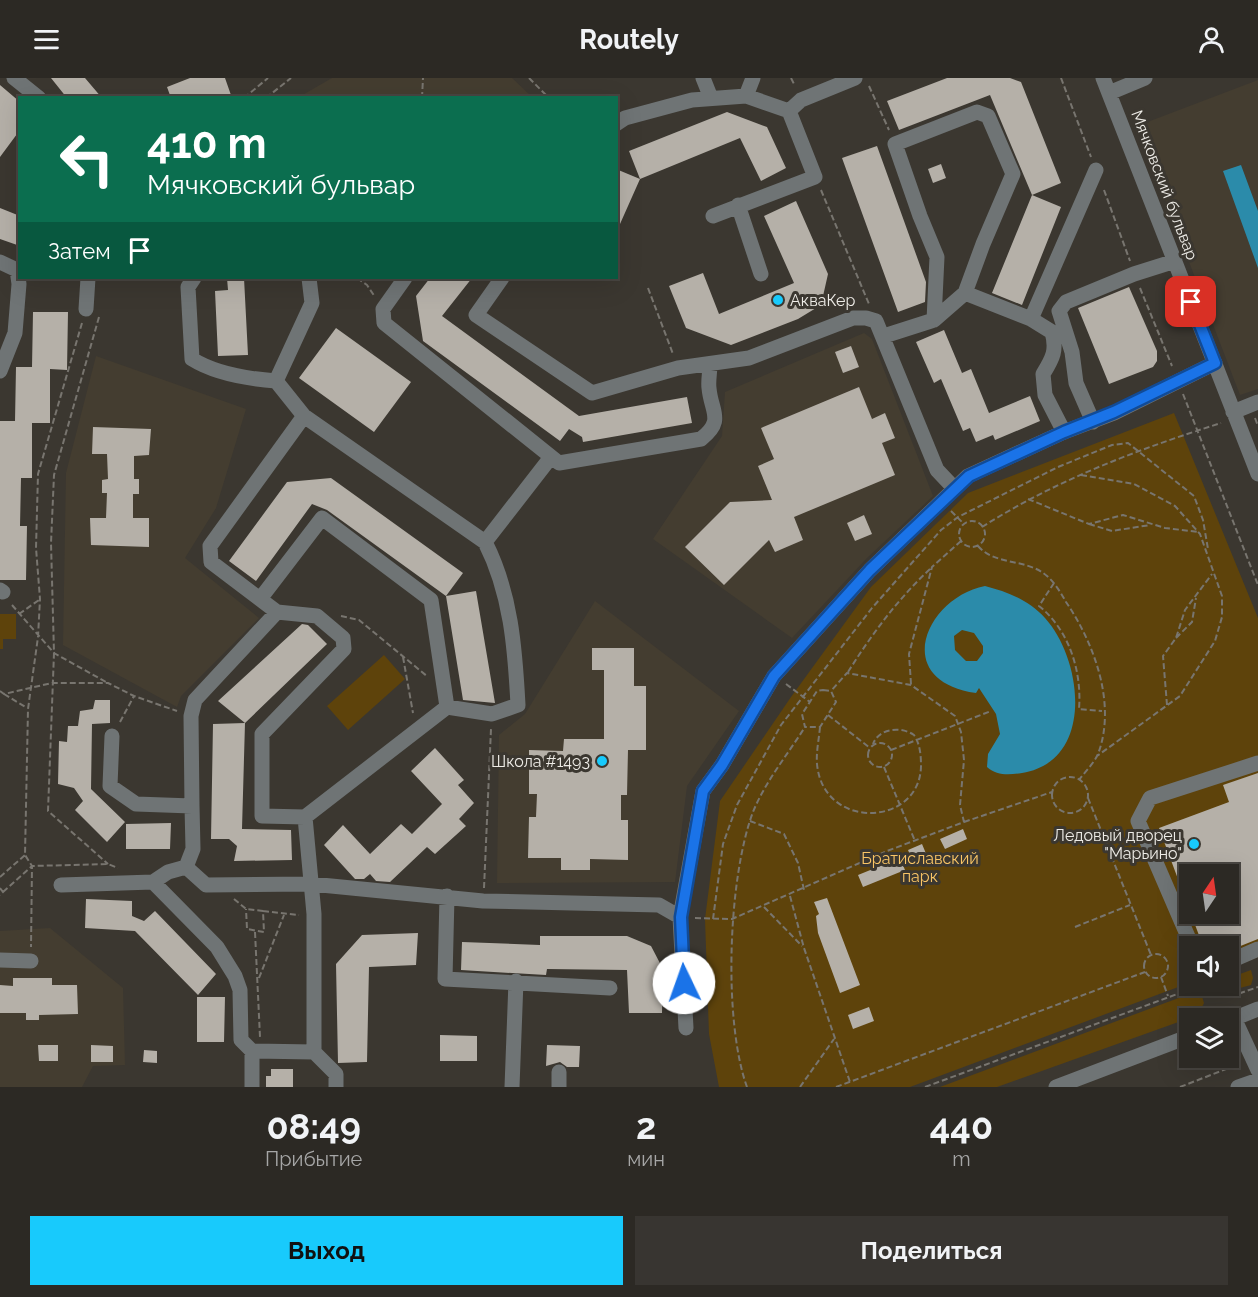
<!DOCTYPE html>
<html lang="ru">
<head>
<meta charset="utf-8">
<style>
  :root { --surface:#2c2924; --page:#383531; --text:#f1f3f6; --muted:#a6a6a6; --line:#484541; --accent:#18cafc }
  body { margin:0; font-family:Raleway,sans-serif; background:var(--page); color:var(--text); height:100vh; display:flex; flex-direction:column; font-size:22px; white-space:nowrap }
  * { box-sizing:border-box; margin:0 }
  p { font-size:20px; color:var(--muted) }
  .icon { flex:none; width:33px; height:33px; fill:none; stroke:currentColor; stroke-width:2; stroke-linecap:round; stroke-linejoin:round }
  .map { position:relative; height:1009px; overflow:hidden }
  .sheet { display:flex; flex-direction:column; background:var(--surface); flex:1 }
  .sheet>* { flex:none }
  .guide { position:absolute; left:18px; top:18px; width:600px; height:183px; border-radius:0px; box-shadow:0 6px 24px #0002,0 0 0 2px var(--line); background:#0b6e4f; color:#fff; overflow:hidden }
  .needle { width:39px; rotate:13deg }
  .tools { position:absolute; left:1179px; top:786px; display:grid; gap:12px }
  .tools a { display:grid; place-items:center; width:60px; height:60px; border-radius:0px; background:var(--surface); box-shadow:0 6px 24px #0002,0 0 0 2px var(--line); font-size:30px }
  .pin { position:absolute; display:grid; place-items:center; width:51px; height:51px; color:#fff; margin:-26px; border-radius:12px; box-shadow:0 3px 9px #0006 }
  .me { position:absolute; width:66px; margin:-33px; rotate:357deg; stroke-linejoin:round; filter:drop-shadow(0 0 4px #0008) }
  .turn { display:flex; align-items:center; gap:21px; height:126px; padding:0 30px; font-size:27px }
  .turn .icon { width:78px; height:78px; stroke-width:2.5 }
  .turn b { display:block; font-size:42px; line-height:51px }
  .then { display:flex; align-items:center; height:57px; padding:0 30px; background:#0003; gap:12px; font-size:22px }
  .eta { display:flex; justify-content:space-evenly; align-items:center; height:102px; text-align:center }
  .eta b { font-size:36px; font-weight:700; line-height:42px }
  .cta { display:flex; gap:12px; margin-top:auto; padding:12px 30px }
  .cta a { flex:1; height:69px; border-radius:0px; background:var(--accent); color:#111; font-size:24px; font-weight:700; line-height:69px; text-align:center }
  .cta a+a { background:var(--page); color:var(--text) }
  header { display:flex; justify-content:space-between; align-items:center; height:78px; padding:0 30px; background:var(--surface); font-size:27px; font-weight:700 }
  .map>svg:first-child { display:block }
  .built { fill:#443d30 }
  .green { fill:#5e430b; fill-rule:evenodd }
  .water { fill:#2b8baa; fill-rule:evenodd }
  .building { fill:#b5b0a8 }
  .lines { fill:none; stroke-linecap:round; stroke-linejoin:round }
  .path { stroke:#78756f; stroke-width:2; stroke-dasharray:6 3; stroke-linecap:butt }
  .minor { stroke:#6f7475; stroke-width:15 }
  .route-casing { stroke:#114b97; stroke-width:15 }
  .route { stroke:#1a73e8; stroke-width:10 }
  .poi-dot { fill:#18cafc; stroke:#3b3730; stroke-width:2 }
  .labels { text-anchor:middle; stroke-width:6; stroke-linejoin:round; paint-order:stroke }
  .street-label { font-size:16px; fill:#eeece7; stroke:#3b3730 }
  .poi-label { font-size:16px; fill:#eeece7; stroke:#3b3730; text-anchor:end }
  .park-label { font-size:16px; fill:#fac565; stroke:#3b3730 }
</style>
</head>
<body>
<header><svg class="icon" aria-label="menu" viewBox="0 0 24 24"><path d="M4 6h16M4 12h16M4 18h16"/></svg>Routely<svg class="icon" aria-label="person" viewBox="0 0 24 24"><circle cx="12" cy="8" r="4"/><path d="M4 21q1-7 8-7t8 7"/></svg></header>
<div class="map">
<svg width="1258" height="1009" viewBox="0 0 1258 1009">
  <rect width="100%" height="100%" fill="#3b3730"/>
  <!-- built -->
  <path class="built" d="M332,0H512L532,19H299Z
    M1258,2V311L1240,317L1137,48Z
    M864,255L872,261L933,418L867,480L792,560L653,461L722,358L725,314Z
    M96,278L246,331L216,430L185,480L259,540L181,618L177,629L63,567L66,395Z
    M595,523L739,633L687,708L675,804L497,805L499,657L525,636Z
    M50,850L123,910L125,987L93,988L82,1009H0V853Z"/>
  <!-- green -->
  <path class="green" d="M1174,335L1258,540V879L1229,891L1228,868H1190L1189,905L910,1009H719L709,956L705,841L720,723L791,619L871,509L968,415ZM1190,796H1228V836H1190Z
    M0,536H16V561H3V571H0Z
    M384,577L405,601L348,652L327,628Z
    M1251,892L1253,900L1251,907L1225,914L1221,908H1228L1229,900Z
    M1200,912L1204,925L1198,937L997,1009H940Z"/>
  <!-- water -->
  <path class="water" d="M1241,87L1258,133V190L1223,93Z
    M985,508C1008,514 1029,522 1045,540C1083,582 1095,683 1022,695C1009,697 997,698 987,689L988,676L1000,656L996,636L979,610L976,615C889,602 927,519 985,508ZM962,552L974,555L983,568V575L977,583H966L955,572L954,558Z"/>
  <!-- building -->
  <path class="building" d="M51,0H85L102,20H67Z
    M190,0H225L232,20H171L167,9Z
    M947,0H1010L1021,4L1061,105L1032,117L1061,129L1022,227L992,215L1032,117L990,17L899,52L887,23Z
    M0,7L20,24V52L0,79Z
    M727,34L767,49L786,90L761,103L740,60L640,101L629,73Z
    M877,68L926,204L925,224L898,234L842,80Z
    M941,86L946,100L933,105L928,91Z
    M616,91L640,101L616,155Z
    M796,123L828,196L821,227L798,241L731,267L686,250L669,208L703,195L719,236L794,205L764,138Z
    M0,130L20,138V168L0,161Z
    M227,200H244L248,277L218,278L215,213L228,212Z
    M430,200H472L442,238L579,338L687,319L692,345L583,364L582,359L569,351L560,363L423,263L416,218Z
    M1129,209L1157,273V283L1153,289L1109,306L1078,230Z
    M33,234H68L67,292L50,291V345H32V400H21L20,448H27L26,502H0V343H15L16,289H32Z
    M336,250L411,304L374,354L299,300Z
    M944,252L962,295L971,291L989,335L1030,318L1040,343L995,362L993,357L976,364L970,350L963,353L941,301L934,305L916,264Z
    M851,268L859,289L843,295L835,274Z
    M859,309L872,341L885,335L895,360L882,365L895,397L794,439L803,462L775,474L769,462L724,507L685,469L730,424L772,422L758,388L774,381L761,350Z
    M93,349L151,351L149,377L134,378V401H139V416H133V440H149V469L91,467L90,440H106L107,415H102V402L108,401L107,376H92Z
    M331,400L463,495L446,518L476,513L495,625L463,622L446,518L327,432L312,426L256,503L229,483L287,404Z
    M864,437L872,456L855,463L847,445Z
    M302,546L308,547L327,566L245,645L242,751L291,752L292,782L234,783L237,768L229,761H211L213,646L245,645L218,623Z
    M592,570H634V608H646V672H628L627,717H621V742H628V782L590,781V792H561V780H528L529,739H536L537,716H529V672L563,673L564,661H604V592H592Z
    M95,622H110V645L92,646L91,711L125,744L107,764L75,732L83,723L74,710L58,706L59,663L67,664L68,648H78L80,633L93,631Z
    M435,670L464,702L458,707L474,725L459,741L466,748L435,776L427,769L390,804L376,803L370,796L364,801H355L324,767L343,747L370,776L401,746L412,756L442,726L411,693Z
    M1258,695V861L1228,873V868H1203L1191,836H1228V796H1190L1188,828L1159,750L1229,724L1223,707Z
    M171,745L170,771H126V746Z
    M963,751L967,761L945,771L940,761Z
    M922,766L927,778L913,784L908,772Z
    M900,780L905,792L863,809L858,797Z
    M827,820L860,907L840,915L818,855L816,838L819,836L814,824Z
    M86,821L132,823V838L144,843L155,833L216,896L198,917L135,853L85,850Z
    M418,855L416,887L369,889L367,984L338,985L336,886L362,857Z
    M540,858H627L651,868L663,891L662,935H629L627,892L547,891L546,897L461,892L462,864L540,867Z
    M13,900H52V907H77L78,936L39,937V942H26V935H0V907L13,908Z
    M197,919H225L224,964H197Z
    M869,929L874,943L853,951L848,937Z
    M440,957L477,958V983H440Z
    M38,967H58V983H39Z
    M91,967L113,968V984H91Z
    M547,967L580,968L579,989H567L560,984L546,988Z
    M144,972L157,973V985L143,984Z
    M271,991H293V1009H266V998H271Z"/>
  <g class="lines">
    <!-- path -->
    <path class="path" d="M529,0L549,20
      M791,0L795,8
      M1061,0L1091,79
      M869,8L889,52
      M244,20L268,0
      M266,20L291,0
      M422,20L423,0
      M821,112L869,226
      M1104,112L1130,183
      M357,200L367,207L375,219
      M648,210L673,276
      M1140,210L1172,288
      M99,239L54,397L51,465L54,575L48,733L108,786
      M82,245L38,396L36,470L40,521L38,559L28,631L25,777L32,788L108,786L118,790
      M1183,316L1258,507
      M1255,340L1258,348
      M1081,397L1134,406L1175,428L1200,456L1222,518V539L1215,563L1180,618L1097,678
      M1028,421L1089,446L1123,437L1165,450L1199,454
      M951,433L964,446
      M959 456a13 13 0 1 1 26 0a13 13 0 1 1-26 0Z
      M1089,446L1112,453L1150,447
      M982,449C1056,402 1139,371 1221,345
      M978,468C995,488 1027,480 1047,498C1055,505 1061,515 1066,524C1094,565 1117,626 1098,676C1094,685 1085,694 1079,702
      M1054,505L1039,528C1069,552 1082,593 1079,631L1102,633
      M12,527L54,575L106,604
      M19,536L39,522
      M341,538L359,542L428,599
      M1176,560L1192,544L1196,520
      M403,579L413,635
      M848,594C872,556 897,522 930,491
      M786,606L810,624
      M911,606L909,576L932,489L961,463
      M823,612L831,613L836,624L820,649H805L802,636L817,613Z
      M0,613L4,616L52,605H108L134,618L177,633
      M4,616L27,630
      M1167,627L1163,578L1176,560L1185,532L1212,496
      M828,637L870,670
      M120,644L134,618
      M820,649C819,661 816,674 817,686C823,753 920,749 921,688C921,677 920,666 914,657C901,648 879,650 873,666
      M868 677a12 12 0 1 1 24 0a12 12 0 1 1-24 0Z
      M891,672L991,633
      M884,689L915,763
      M1052 717a18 18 0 1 1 36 0a18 18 0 1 1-36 0Z
      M1088,720L1151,877
      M750,743L784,756L798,785L804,812
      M964,744L1052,714
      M0,799L25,777
      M0,810L3,814L0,817
      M484,810L491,651
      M3,814L32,788L31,869
      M790,818L804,870L850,1004
      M234,821L246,831L263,833L264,854L247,851L246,831
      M764,829L802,868
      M263,833L299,837
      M695,840L732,841L887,773L964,744L960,727L964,682L961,654L955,638L911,607L847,595L831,613
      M713,841L723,766L737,727L781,647L872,530L941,452L958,439L1058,389L1112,367L1128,365L1194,418L1203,442L1208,471
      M1075,849L1130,827
      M255,854L260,959
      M1144 888a12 12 0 1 1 24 0a12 12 0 1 1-24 0Z
      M1161,899L1168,918
      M259,900L284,837
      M1218,908L1223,917L1232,918L1258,909
      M747,1009C723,943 728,800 753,734C765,704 788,676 805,649
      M800,1009L834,961
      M836,1009L1145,894
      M925,1009L1199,908
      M1180,1009L1239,986"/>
    <!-- minor -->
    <path class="minor" d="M14,0L39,20
      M703,0L711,20
      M1103,0L1258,396
      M1109,15L1145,0
      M789,33L801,22L855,0
      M616,46L625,40L692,22L746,18L753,0
      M738,127L761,196
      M713,138L815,99L789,33L746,18
      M0,184L17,192L19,206L15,255L0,293
      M405,200L383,231L384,245L559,385L701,361C725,342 711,334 709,310C708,303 710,294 710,286
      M502,200L476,237L592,315L678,290L749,280L853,240H866L876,243L937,392L954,410
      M86,231L88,200
      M1031,241L1096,92
      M934,242L965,215L1031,241L1052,254C1057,272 1053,280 1043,296L1045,317L1064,354
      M884,258L934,242L937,179L920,138L895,66L977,34L988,38L1013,96L983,166L965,215
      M276,303L312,225L309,200
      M1233,334L1258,324
      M304,338L485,464C511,515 515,570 518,627L492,636L447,629
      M1093,344L1076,305L1072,274L1059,233L1066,224L1134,196L1175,183
      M485,464L551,379
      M0,512L3,514
      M260,521L322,440L431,522L447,629L305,739L314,836V974
      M277,534L317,538L343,560L344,571L262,656V738L305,739
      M112,658L110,708L136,726L192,728L193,771L186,789L168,794L153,804
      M192,728L191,638L195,622L277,534L211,484L210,468L304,338L276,303C249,301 216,296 192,281L188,209L194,200
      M186,789L206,807L311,806L483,823L659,827L680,839
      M61,807L153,804L217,869L235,898L240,912L241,962L252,973V1009
      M447,818L445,901L610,910
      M1192,868L1138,743L1150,720L1258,685
      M0,882L31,883
      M1228,884L1258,871
      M1234,940L1258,992
      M1228,943L1258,931
      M686,950L680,839L703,713L722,687L774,598L870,492L968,398L1064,354L1114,335L1215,285
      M252,973L314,974L336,996V1009
      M559,994V1009
      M512,1009L516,903
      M1056,1009L1190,958
      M1238,1009L1258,1002"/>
  </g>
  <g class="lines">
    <!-- route casing -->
    <g class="route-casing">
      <path id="route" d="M684,905L681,839L703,713L722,687L774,598L870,492L969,398L1064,354L1114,334L1215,285L1191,224"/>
    </g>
    <!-- route -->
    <use href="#route" class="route"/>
  </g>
  <!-- markers -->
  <g class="poi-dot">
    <circle cx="778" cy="222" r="6"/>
    <circle cx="602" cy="683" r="6"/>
    <circle cx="1194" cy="766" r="6"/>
  </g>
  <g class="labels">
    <!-- street labels -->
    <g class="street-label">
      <text transform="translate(1165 107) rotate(69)" y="6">Мячковский бульвар</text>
    </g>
    <!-- poi labels -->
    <g class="poi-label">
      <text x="790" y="228" text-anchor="start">АкваКер</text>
      <text x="590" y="689">Школа #1493</text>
      <text x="1182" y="763">Ледовый дворец<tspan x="1182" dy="18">"Марьино"</tspan></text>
    </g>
    <!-- park labels -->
    <g class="park-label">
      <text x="920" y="786">Братиславский<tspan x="920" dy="18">парк</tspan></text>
    </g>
  </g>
</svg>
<div class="tools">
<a><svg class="needle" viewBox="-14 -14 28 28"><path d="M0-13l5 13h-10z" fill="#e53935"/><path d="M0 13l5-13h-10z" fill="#a6a6a6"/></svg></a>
<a><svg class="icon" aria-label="sound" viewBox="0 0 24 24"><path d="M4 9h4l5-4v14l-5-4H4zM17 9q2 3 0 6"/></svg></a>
<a><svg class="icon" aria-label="layers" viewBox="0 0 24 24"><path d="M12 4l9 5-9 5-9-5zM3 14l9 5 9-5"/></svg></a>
</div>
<div class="pin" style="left:1191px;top:224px;background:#d93025"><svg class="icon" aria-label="arrive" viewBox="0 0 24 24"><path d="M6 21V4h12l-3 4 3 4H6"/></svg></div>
<svg class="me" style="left:684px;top:905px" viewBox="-20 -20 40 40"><circle r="19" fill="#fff"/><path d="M0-13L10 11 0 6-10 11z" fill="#1a73e8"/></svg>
<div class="guide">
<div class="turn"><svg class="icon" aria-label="left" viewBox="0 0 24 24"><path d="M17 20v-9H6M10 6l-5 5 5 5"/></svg><div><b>410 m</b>Мячковский бульвар</div></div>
<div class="then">Затем<svg class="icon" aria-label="arrive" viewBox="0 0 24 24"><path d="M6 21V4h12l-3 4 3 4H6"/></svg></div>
</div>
</div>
<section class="sheet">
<div class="eta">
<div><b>08:49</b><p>Прибытие</p></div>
<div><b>2</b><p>мин</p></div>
<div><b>440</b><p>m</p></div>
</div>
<div class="cta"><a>Выход</a><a>Поделиться</a></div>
</section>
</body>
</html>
